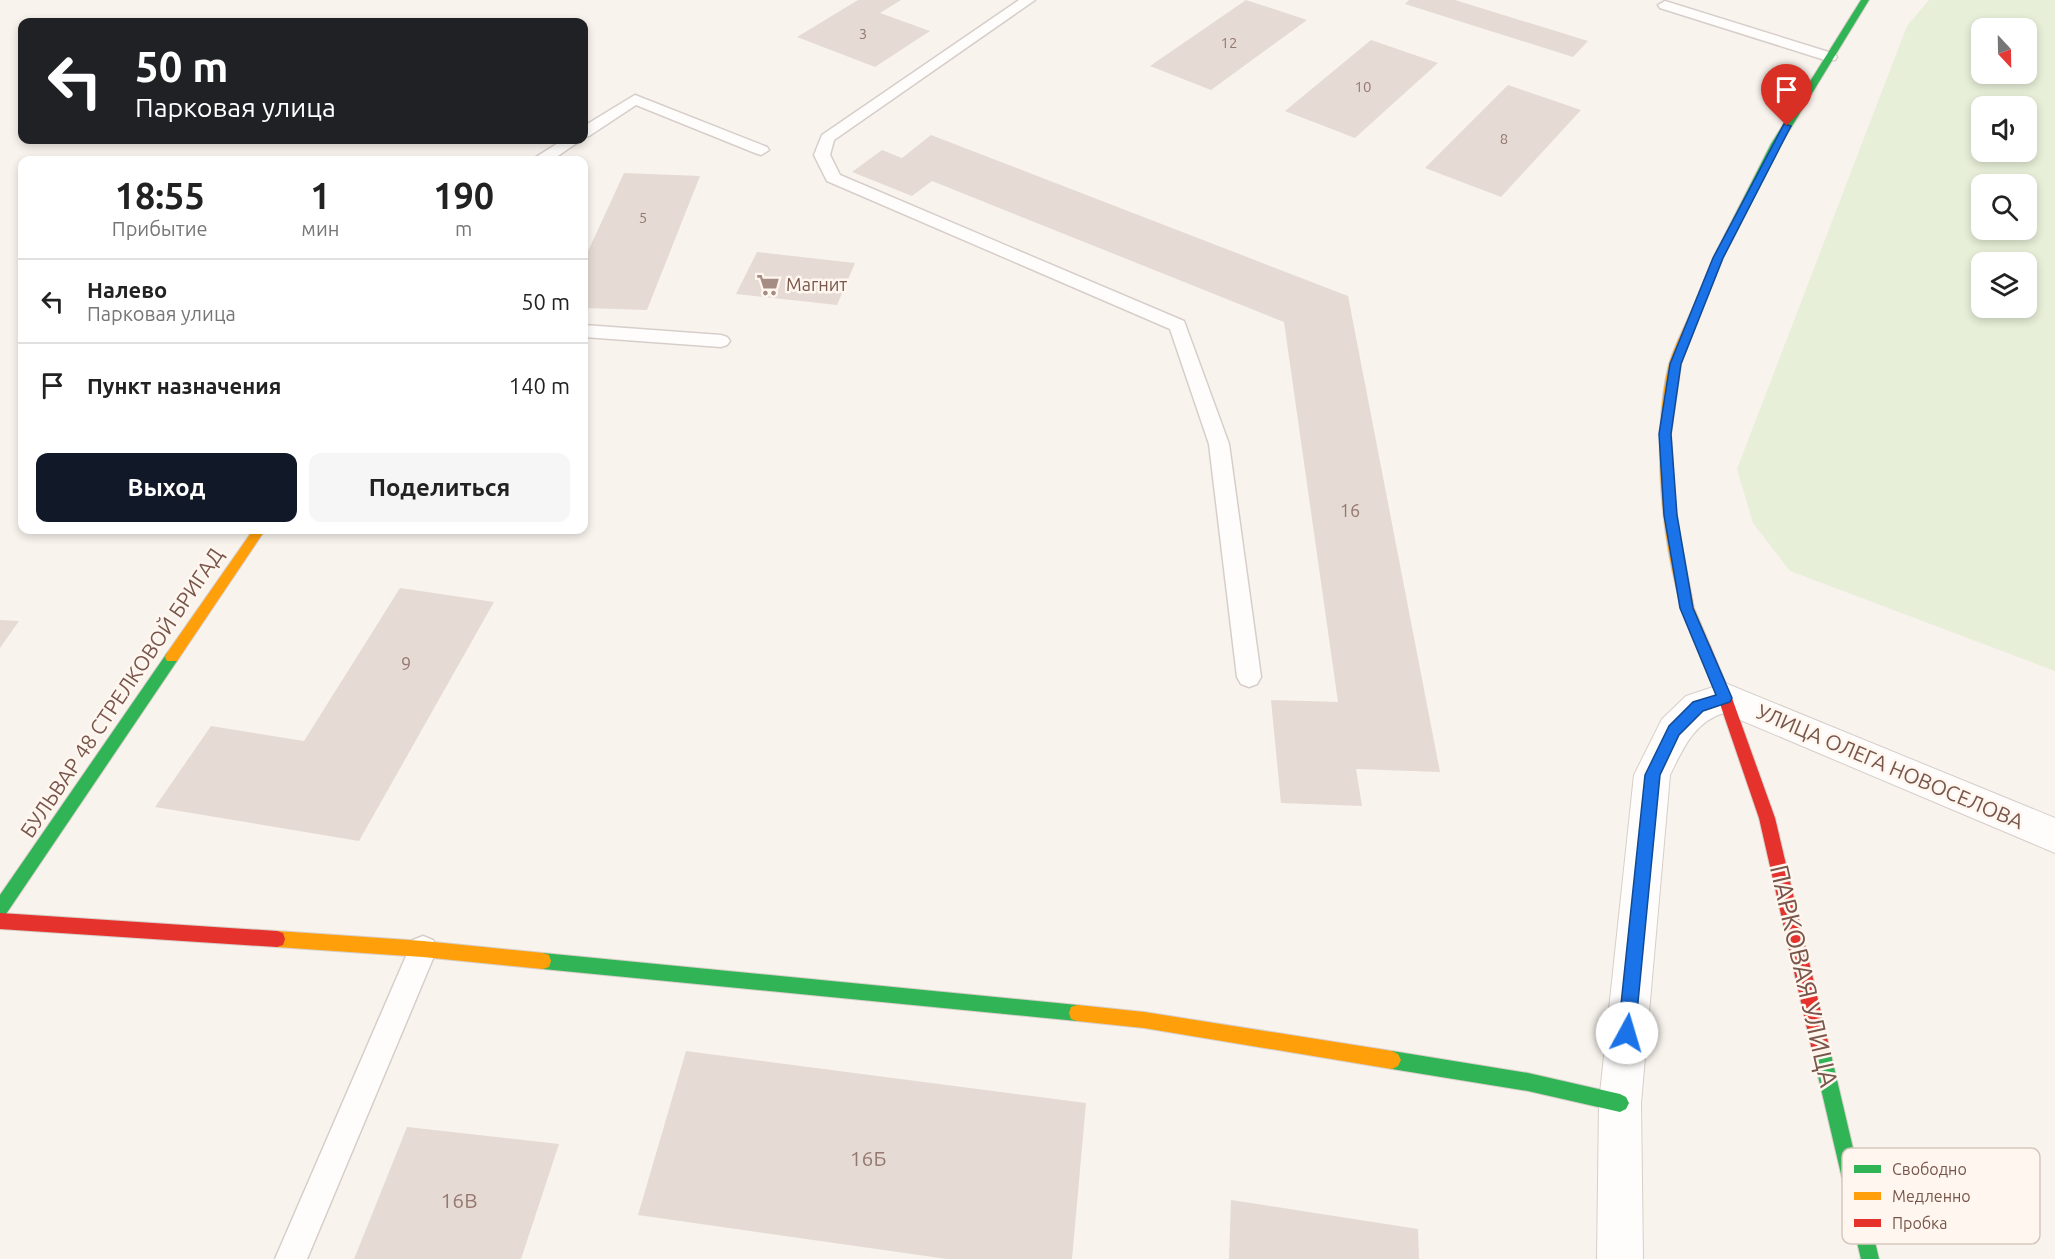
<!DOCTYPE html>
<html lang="ru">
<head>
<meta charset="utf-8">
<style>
  :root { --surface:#fff; --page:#f6f6f6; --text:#222; --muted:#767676; --line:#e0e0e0; --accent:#111827 }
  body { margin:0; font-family:Ubuntu,sans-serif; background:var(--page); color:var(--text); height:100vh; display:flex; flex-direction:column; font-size:22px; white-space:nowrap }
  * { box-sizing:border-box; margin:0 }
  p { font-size:20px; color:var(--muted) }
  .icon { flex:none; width:33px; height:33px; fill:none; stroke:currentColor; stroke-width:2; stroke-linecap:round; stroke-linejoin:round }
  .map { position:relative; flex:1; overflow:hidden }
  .panel { position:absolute; left:18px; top:156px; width:570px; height:378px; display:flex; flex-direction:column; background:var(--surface); border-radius:12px; box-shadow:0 3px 9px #0003 }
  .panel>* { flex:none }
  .hud { position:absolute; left:18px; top:18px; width:570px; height:126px; border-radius:12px; box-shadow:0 3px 9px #0003; background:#202124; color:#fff; overflow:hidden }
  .needle { width:39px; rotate:158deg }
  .controls { position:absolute; left:1971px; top:18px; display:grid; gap:12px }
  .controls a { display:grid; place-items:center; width:66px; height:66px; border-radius:12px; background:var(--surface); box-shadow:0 3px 9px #0003; font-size:30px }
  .pin { position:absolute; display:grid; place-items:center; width:51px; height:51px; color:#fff; margin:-62px -26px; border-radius:50% 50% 50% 0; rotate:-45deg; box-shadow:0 0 6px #0007 }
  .pin .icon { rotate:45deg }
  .me { position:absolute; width:66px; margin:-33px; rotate:6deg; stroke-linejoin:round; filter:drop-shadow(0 0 4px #0008) }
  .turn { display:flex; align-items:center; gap:21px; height:126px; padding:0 18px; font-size:27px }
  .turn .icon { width:78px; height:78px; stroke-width:2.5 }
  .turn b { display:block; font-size:42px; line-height:51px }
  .eta { display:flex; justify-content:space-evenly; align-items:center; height:102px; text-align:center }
  .eta b { font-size:36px; font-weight:600; line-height:42px }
  .action { display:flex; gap:12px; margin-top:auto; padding:12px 18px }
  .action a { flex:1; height:69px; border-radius:12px; background:var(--accent); color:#fff; font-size:24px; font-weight:600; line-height:69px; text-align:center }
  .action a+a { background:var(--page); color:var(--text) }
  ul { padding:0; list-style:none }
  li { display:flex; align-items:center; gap:18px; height:84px; padding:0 18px; border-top:2px solid var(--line) }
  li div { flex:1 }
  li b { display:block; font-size:22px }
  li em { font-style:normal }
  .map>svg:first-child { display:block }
  .green { fill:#e7efd8; fill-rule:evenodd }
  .building { fill:#e5dad4 }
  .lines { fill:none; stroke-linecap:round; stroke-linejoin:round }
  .lane-casing { stroke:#d7ceca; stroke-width:3 }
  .street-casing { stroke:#d7ceca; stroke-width:2 }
  .fast-casing { stroke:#d8cec9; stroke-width:2 }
  .slow-casing { stroke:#d8cec9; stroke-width:2 }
  .jam-casing { stroke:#d8cec9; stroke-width:2 }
  .lane { fill:#fefdfc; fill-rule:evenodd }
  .street { fill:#fefdfc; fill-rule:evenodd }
  .fast { fill:#30b455; fill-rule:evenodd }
  .slow { fill:#ff9f0a; fill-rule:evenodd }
  .jam { fill:#e5322d; fill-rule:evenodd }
  .route { fill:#1a73e8; stroke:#114b97; stroke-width:1.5 }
  .labels { text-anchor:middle; stroke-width:5; stroke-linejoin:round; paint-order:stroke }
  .far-number-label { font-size:15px; fill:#957970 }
  .far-poi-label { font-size:18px; fill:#78564b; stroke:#fff7ef; text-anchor:start }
  .number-label { font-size:18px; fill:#957970 }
  .street-label { font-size:21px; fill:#78564b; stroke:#fff7ef }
  .near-number-label { font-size:21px; fill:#957970 }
  .near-street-label { font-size:26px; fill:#78564b; stroke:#fff7ef }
  .key { fill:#fff7ef; stroke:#d6c7be; stroke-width:1.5 }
  .key-label { font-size:16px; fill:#78564b }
</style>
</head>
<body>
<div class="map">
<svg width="2055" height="1259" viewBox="0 0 2055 1259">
  <rect width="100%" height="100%" fill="#f8f3ed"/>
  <!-- green -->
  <path class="green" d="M1929,0H2055V671L1790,571L1753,523L1737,469L1907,26ZM1982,28H2026V74H1982ZM1982,106H2026V152H1982ZM1982,184H2026V230H1982ZM1982,262H2026V308H1982Z"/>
  <!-- building -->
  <path class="building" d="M858,0H901L880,13L930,31L875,67L797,37Z
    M1246,0L1307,20L1211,90L1150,66Z
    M1409,0H1455L1588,41L1573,57L1405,4Z
    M1371,40L1438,63L1355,138L1285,111Z
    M1508,85L1581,110L1501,197L1425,168Z
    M931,135L1348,296L1440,772L1356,769L1362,806L1281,803L1271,700L1338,702L1284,322L932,181L912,196L852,172L882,150L902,158Z
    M624,173L700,176L647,310L584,308V260Z
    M757,252L855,263L837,305L736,294Z
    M400,588L494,602L359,841L155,807L211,726L304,741Z
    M0,620L19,621L0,648Z
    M686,1051L1086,1103L1072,1259H947L638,1215Z
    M407,1127L559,1144L521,1259H354Z
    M1231,1200L1418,1229L1419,1259H1229Z"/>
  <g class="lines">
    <!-- lane casing -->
    <g class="lane-casing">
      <path id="lane" d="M1019,0H1035L834,140L830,155L840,175L1184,321L1229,444L1261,677L1257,684L1249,687L1241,684L1237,677L1209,444L1170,329L827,181L814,155L822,135Z
        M1665,1L1835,54L1837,57L1835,60H1825L1660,8L1658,5Z
        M635,95L767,147L769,150L761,155L755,153L636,105L589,136L584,137V126Z
        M563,140H581L552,160H534L536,157Z
        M584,325L721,335L727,337L730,341L727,345L721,347L584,337Z
        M423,936L433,940L437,949L307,1259H275L413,940Z"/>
    </g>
    <!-- street casing -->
    <g class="street-casing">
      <path id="street" d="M1725,683L2055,818V853L1724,713C1694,722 1683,749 1670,775L1641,1103L1643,1259H1597L1599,1103L1634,775L1662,719L1686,696Z"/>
    </g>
    <!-- fast casing -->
    <g class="fast-casing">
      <path id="fast" d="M1861,0H1869L1781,144L1723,258L1704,305L1699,308L1695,307L1694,305L1713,258L1771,144Z
        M172,651L177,653L179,657L177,661L6,914L0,917V895L167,653Z
        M543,953L1077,1005L1083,1007L1085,1013L1083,1019L1077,1021L543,969L537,967L535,961L537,955Z
        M1820,1037L1826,1040L1829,1046L1879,1259H1861L1811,1046L1814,1040Z
        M1392,1051L1528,1073L1620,1094L1626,1097L1629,1103L1626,1109L1620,1112L1528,1091L1392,1069L1386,1066L1383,1060L1386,1054Z"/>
    </g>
    <!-- slow casing -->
    <g class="slow-casing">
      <path id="slow" d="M1699,302L1704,305L1681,364L1671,434L1676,515L1694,608L1711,648L1709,652H1699C1663,581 1649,442 1669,364C1675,344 1686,324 1694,305Z
        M253,530H265L177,661H167L165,657L167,653Z
        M277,931L423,941L543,953L549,955L551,961L549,967L543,969L423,957L277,947L271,945L269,939L271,933Z
        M1077,1005L1144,1012L1392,1051L1398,1054L1401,1060L1398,1066L1392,1069L1144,1028L1077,1021L1071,1019L1069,1013L1071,1007Z"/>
    </g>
    <!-- jam casing -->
    <g class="jam-casing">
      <path id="jam" d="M1704,642L1709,644L1711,648L1732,698L1775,818L1829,1046L1826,1052L1820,1055L1814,1052L1811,1046L1759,818L1718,698L1697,648L1699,644Z
        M0,913L277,931L283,933L285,939L283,945L277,947L0,929Z"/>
    </g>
    <!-- lane -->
    <use href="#lane" class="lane"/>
    <!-- street -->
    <use href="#street" class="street"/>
    <!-- fast -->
    <use href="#fast" class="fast"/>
    <!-- slow -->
    <use href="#slow" class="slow"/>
    <!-- jam -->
    <use href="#jam" class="jam"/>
  </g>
  <!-- route -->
  <path class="route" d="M1784,124L1791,126L1723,258L1681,364L1671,434L1677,515L1693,608L1732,698L1730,702L1703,711L1679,735L1660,775L1635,1033L1633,1039L1627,1041L1621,1039L1618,1033L1645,775L1669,726L1693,702L1716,695L1680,608L1664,515L1659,434L1670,364L1713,258Z"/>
  <!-- icons -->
  <defs>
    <g id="supermarket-bare" transform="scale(1.8)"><path d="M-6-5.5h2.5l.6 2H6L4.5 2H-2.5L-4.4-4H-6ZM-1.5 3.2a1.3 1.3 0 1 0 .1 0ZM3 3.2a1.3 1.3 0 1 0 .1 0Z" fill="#a58d84" stroke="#fff7ef" stroke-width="2.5" paint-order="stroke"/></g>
  </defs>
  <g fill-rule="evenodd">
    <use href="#supermarket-bare" x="768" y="285"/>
  </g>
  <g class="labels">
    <!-- far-number labels -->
    <g class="far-number-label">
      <text x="863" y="39">3</text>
      <text x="1229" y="48">12</text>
      <text x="1363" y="92">10</text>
      <text x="1504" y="144">8</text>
      <text x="643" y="223">5</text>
    </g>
    <!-- far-poi labels -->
    <g class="far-poi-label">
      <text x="786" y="291">Магнит</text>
    </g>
    <!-- number labels -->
    <g class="number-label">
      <text x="1350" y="517">16</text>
      <text x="406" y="670">9</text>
    </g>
    <!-- street labels -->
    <g class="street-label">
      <text transform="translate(122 693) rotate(-56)" y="7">БУЛЬВАР 48 СТРЕЛКОВОЙ БРИГАД</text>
      <text transform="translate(1890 767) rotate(23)" y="7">УЛИЦА ОЛЕГА НОВОСЕЛОВА</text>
    </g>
    <!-- near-number labels -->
    <g class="near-number-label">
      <text x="868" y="1166">16Б</text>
      <text x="459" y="1208">16В</text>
    </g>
    <!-- near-street labels -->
    <g class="near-street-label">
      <text transform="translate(1804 976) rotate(77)" y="9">ПАРКОВАЯ УЛИЦА</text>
    </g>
  </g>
  <!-- legend -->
  <rect x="1842" y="1148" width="198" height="96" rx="9" class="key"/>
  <rect x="1854" y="1165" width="27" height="8" fill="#30b455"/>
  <rect x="1854" y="1192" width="27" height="8" fill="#ff9f0a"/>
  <rect x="1854" y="1219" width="27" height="8" fill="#e5322d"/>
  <g class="key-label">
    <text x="1892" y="1175">Свободно</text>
    <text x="1892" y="1202">Медленно</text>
    <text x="1892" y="1229">Пробка</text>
  </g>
</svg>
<div class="controls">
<a><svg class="needle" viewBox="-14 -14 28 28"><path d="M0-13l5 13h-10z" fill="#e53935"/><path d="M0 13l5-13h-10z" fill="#767676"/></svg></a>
<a><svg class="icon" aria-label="sound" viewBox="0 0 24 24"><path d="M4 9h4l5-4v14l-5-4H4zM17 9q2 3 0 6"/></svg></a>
<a><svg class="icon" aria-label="search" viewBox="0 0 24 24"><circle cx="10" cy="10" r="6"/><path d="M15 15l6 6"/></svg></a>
<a><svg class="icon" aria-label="layers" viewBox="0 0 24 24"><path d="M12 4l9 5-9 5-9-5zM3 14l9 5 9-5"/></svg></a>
</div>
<div class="pin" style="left:1787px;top:126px;background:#d93025"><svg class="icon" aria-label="arrive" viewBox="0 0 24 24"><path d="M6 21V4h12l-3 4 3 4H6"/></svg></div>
<svg class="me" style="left:1627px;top:1033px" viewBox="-20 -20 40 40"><circle r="19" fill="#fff"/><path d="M0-13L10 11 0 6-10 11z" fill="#1a73e8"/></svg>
<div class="hud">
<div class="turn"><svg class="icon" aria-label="left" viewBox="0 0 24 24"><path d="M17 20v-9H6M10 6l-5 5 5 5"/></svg><div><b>50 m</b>Парковая улица</div></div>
</div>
<section class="panel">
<div class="eta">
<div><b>18:55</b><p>Прибытие</p></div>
<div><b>1</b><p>мин</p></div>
<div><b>190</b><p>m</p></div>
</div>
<ul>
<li><svg class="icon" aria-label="left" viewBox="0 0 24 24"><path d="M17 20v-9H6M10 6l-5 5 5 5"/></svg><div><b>Налево</b><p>Парковая улица</p></div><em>50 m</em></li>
<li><svg class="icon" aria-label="arrive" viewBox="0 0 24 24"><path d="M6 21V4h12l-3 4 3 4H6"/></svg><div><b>Пункт назначения</b></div><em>140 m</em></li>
</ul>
<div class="action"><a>Выход</a><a>Поделиться</a></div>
</section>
</div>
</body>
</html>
